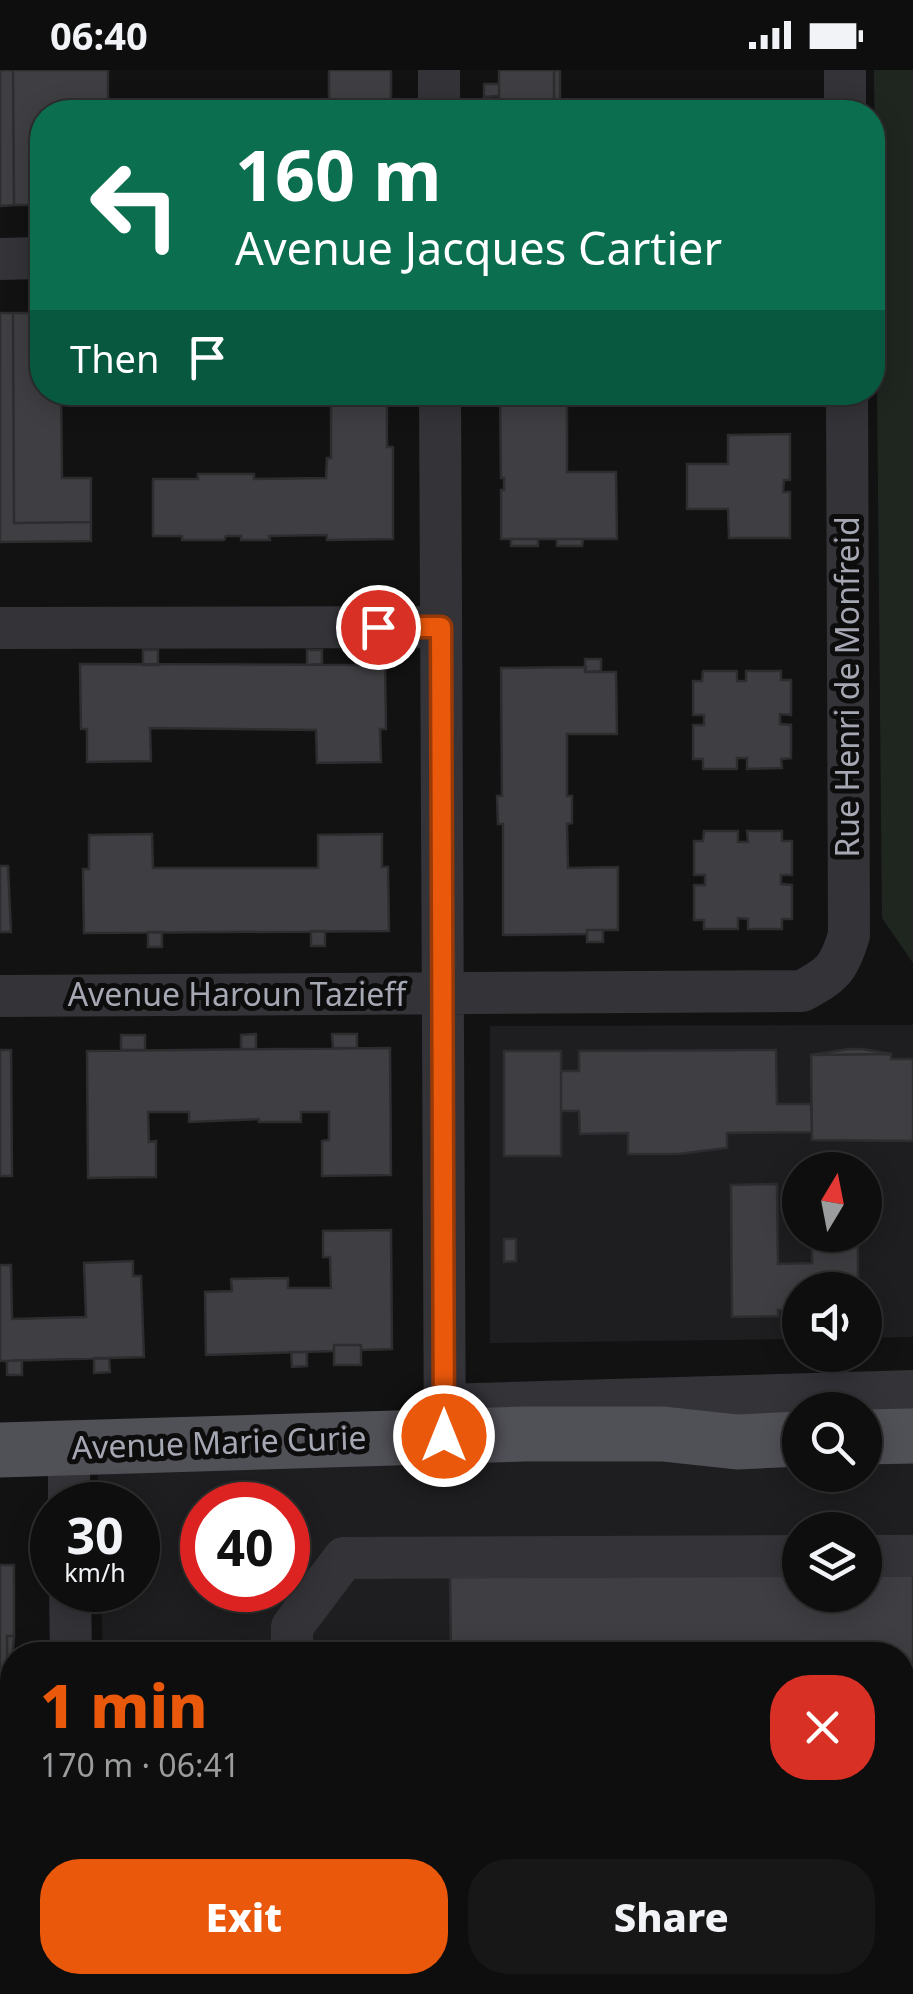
<!DOCTYPE html>
<html lang="en">
<head>
<meta charset="utf-8">
<style>
  :root { --surface:#0e0e0e; --page:#171717; --text:#f1f3f6; --muted:#9b9c9e; --line:#2e2e2e; --accent:#ea580c }
  body { margin:0; font-family:"Noto Sans",sans-serif; background:var(--page); color:var(--text); height:100vh; display:flex; flex-direction:column; font-size:38px; white-space:nowrap }
  * { box-sizing:border-box; margin:0 }
  p { font-size:32px; color:var(--muted) }
  .icon { flex:none; width:55px; height:55px; fill:none; stroke:currentColor; stroke-width:2; stroke-linecap:round; stroke-linejoin:round }
  .map { position:relative; flex:1; overflow:hidden }
  .drawer { position:absolute; left:0px; top:1572px; width:915px; height:352px; display:flex; flex-direction:column; background:var(--surface); border-radius:40px 40px 0 0; box-shadow:0 5px 25px #0003,0 0 0 2px var(--line) }
  .drawer>* { flex:none }
  .hud { position:absolute; left:30px; top:30px; width:855px; height:305px; border-radius:40px; box-shadow:0 5px 25px #0003,0 0 0 2px var(--line); background:#0b6e4f; color:#fff; overflow:hidden }
  .needle { width:65px; rotate:10deg }
  .fabs { position:absolute; left:782px; top:1082px; display:grid; gap:20px }
  .fabs a { display:grid; place-items:center; width:100px; height:100px; border-radius:50%; background:var(--surface); box-shadow:0 5px 25px #0003,0 0 0 2px var(--line); font-size:50px }
  .speed { position:absolute; left:30px; top:1412px; display:flex; gap:20px; font-size:50px; font-weight:700; text-align:center }
  .speed>* { display:grid; place-content:center; width:130px; height:130px; border-radius:50%; background:var(--surface); box-shadow:0 5px 25px #0003,0 0 0 2px var(--line); line-height:1 }
  .speed small { font-size:25px; font-weight:400 }
  .speed .limit { border:15px solid #d22; background:#fff; color:#111 }
  .pin { position:absolute; display:grid; place-items:center; width:85px; height:85px; color:#fff; margin:-42px; border:5px solid #fff; border-radius:50%; box-shadow:0 2px 10px #0007 }
  .me { position:absolute; width:110px; margin:-55px; rotate:0deg; stroke-linejoin:round; filter:drop-shadow(0 0 8px #0008) }
  .turn { display:flex; align-items:center; gap:35px; height:210px; padding:0 40px; font-size:45px }
  .turn .icon { width:130px; height:130px; stroke-width:2.5 }
  .turn b { display:block; font-size:70px; line-height:85px }
  .then { display:flex; align-items:center; height:95px; padding:0 40px; background:#0003; gap:20px; font-size:38px }
  .round { display:grid; place-items:center; flex:none; width:105px; height:105px; border-radius:40px; background:var(--page) }
  .overview { display:flex; align-items:center; justify-content:space-between; height:170px; padding:0 40px }
  h1 { font-size:60px; font-weight:800; line-height:75px; color:var(--accent) }
  .cta { display:flex; gap:20px; margin-top:auto; padding:20px 40px }
  .cta a { flex:1; height:115px; border-radius:40px; background:var(--accent); color:#fff; font-size:40px; font-weight:800; line-height:115px; text-align:center }
  .cta a+a { background:var(--page); color:var(--text) }
  .status { display:flex; justify-content:space-between; align-items:center; height:70px; padding:0 50px; background:var(--surface); direction:ltr }
  .status svg { height:28px; fill:currentColor }
  .map>svg:first-child { display:block }
  .built { fill:#1e1e20; fill-rule:evenodd }
  .green { fill:#1f2620 }
  .building { fill:#3f3f43; stroke:#2d2c2f; stroke-width:2.5 }
  .lines { fill:none; stroke-linecap:round; stroke-linejoin:round }
  .minor { stroke:#333338; stroke-width:42 }
  .major { stroke:#505057; stroke-width:55 }
  .route-casing { stroke:#983908; stroke-width:25 }
  .route { stroke:#ea580c; stroke-width:18 }
  .labels { text-anchor:middle; stroke-width:10; stroke-linejoin:round; paint-order:stroke }
  .street-label { font-size:32px; fill:#a5a7b3; stroke:#0d0d0e }
</style>
</head>
<body>
<div class="status"><b>06:40</b><svg viewBox="0 0 49 12"><path d="M0 12V9h3v3zM5 12V6h3v6zM10 12V3h3v9zM15 12V0h3v12zM26 1h20v11H26zM47 4h2v5h-2z"/></svg></div>
<div class="map">
<svg width="913" height="1924" viewBox="0 0 913 1924">
  <rect width="100%" height="100%" fill="#121213"/>
  <!-- built -->
  <path class="built" d="M913,955V1267L865,1268V1220H800V1269L490,1273V956ZM800,1100H865V1165H800Z
    M913,1367V1924H114L113,1912H902V1585H103L101,1520H138V1435H99L97,1394L800,1371V1405H865V1368ZM202,1435H288V1520H202ZM800,1460H865V1525H800Z"/>
  <!-- green -->
  <path class="green" d="M874,0H913V893L882,848Z"/>
  <!-- building -->
  <path class="building" d="M0,0H13L14,135L0,136Z
    M13,0H108V42H42V135H14Z
    M329,0H391V42H329Z
    M499,0H554V42H499Z
    M554,0H560V41H554Z
    M484,14H499V26L484,27Z
    M0,243H13L14,453L91,452V471L0,472Z
    M13,243H42V322H61L62,408H91V452L14,453Z
    M331,322H387V377H393V469L327,470V465L269,466L270,470H241V466H226L224,470H182V466H153V409H198V404H254V409L326,408L327,388H331Z
    M500,322H567V402H616L617,469H501V420H504V408H501Z
    M790,364V410H784L783,422H790V468H729L728,439H687V394H728V365Z
    M511,469H538V476H511Z
    M557,469H583L582,476H557Z
    M143,580H158V595H143Z
    M307,580H322V594L307,595Z
    M585,589H601V601L585,602Z
    M80,594L385,595L386,659H380L381,692L317,693L316,660L150,658L151,691L87,692V659H81Z
    M586,597L585,602H616L617,664H567V726H572V753L567,754L568,798L618,797V860H587V864L503,865V754H498L497,726H502L501,598Z
    M703,601H737V611H746V601H781V610H791V645L780,644V654L791,655V688L781,689L782,698L747,699V688H737V699H703V689H693V655H704V645H693V611H702Z
    M704,761H738V772H748L747,761H782V771H792V805H781V814L792,815V849H782V859H748V849L738,848V859H704V850H694V815H705V805H694V771H703Z
    M152,764L153,798H318V765L382,764V797H388L389,861L84,863L83,799H89V765Z
    M0,796H8L11,862H0Z
    M587,860H603V872H587Z
    M311,861H325V876H311Z
    M148,862H162V877H148Z
    M256,964V979H241V965Z
    M332,964H357V978H333Z
    M121,965H145V980H121Z
    M390,978L391,1105L322,1106V1071L329,1070V1042H301V1052H259V1049L189,1052V1042H148L149,1072L156,1071V1107L88,1108L87,981Z
    M849,979H862L891,984L811,985Z
    M0,980H11L12,1106H0Z
    M776,980L777,1034H811L812,1062L727,1063V1078L678,1084H628V1063L580,1064L579,1041H561V1001H579V981Z
    M504,981H561V1086H504Z
    M891,984V989H913V1071L812,1070L811,985Z
    M777,1114L778,1194L812,1193V1165H858V1220H800V1240H778V1246L732,1247L731,1115Z
    M391,1160L392,1279L361,1280V1275H334V1281L206,1285L205,1222L232,1221L231,1209L288,1208V1218H331L330,1187H323V1161Z
    M504,1169H516V1191L504,1192Z
    M133,1191V1206H141L144,1287L0,1291V1195H11L12,1249L86,1247L84,1193Z
    M334,1275H361V1295H334Z
    M291,1282H307V1296L292,1297Z
    M94,1288H109L110,1302L94,1303Z
    M22,1290V1305H7V1291Z
    M0,1495H14V1566H7V1590H12V1677H0Z
    M865,1502H913V1924H454V1912H902V1585H451L450,1506L800,1503V1525H865Z
    M7,1566H14L12,1590H7Z
    M0,1723H12V1875H0Z"/>
  <g class="lines">
    <!-- minor -->
    <path class="minor" d="M439,0V42
      M845,0V42
      M0,189L42,188
      M440,322L445,1394
      M0,558L441,557
      M0,926L802,921C832,905 839,899 849,865L847,322
      M444,1335L913,1321
      M69,1405V1435
      M865,1486H913
      M70,1520L71,1585
      M292,1585V1557L344,1488L800,1486
      M44,1924L58,1918L61,1912
      M281,1924L282,1912"/>
    <!-- major -->
    <path class="major" d="M865,1367L913,1366
      M0,1380L525,1364H663L737,1372L800,1369"/>
  </g>
  <g class="lines">
    <!-- route casing -->
    <g class="route-casing">
      <path id="route" d="M378,557H441L444,1366"/>
    </g>
    <!-- route -->
    <use href="#route" class="route"/>
  </g>
  <g class="labels">
    <!-- street labels -->
    <g class="street-label">
      <text transform="translate(848 617) rotate(-90)" y="11">Rue Henri de Monfreid</text>
      <text x="237" y="936">Avenue Haroun Tazieff</text>
      <text transform="translate(219 1373) rotate(-2)" y="11">Avenue Marie Curie</text>
    </g>
  </g>
</svg>
<div class="fabs">
<a><svg class="needle" viewBox="-14 -14 28 28"><path d="M0-13l5 13h-10z" fill="#e53935"/><path d="M0 13l5-13h-10z" fill="#9b9c9e"/></svg></a>
<a><svg class="icon" aria-label="sound" viewBox="0 0 24 24"><path d="M4 9h4l5-4v14l-5-4H4zM17 9q2 3 0 6"/></svg></a>
<a><svg class="icon" aria-label="search" viewBox="0 0 24 24"><circle cx="10" cy="10" r="6"/><path d="M15 15l6 6"/></svg></a>
<a><svg class="icon" aria-label="layers" viewBox="0 0 24 24"><path d="M12 4l9 5-9 5-9-5zM3 14l9 5 9-5"/></svg></a>
</div>
<div class="speed"><div>30<small>km/h</small></div><div class="limit">40</div></div>
<div class="pin" style="left:378px;top:557px;background:#d93025"><svg class="icon" aria-label="arrive" viewBox="0 0 24 24"><path d="M6 21V4h12l-3 4 3 4H6"/></svg></div>
<svg class="me" style="left:444px;top:1366px" viewBox="-20 -20 40 40"><circle r="17" fill="#ea580c" stroke="#fff" stroke-width="3"/><path d="M0-11L8 9 0 5-8 9z" fill="#fff"/></svg>
<div class="hud">
<div class="turn"><svg class="icon" aria-label="left" viewBox="0 0 24 24"><path d="M17 20v-9H6M10 6l-5 5 5 5"/></svg><div><b>160 m</b>Avenue Jacques Cartier</div></div>
<div class="then">Then<svg class="icon" aria-label="arrive" viewBox="0 0 24 24"><path d="M6 21V4h12l-3 4 3 4H6"/></svg></div>
</div>
<section class="drawer">
<div class="overview"><div><h1>1 min</h1><p>170 m · 06:41</p></div><a class="round" style="background:#d93025;color:#fff"><svg class="icon" aria-label="close" viewBox="0 0 24 24"><path d="M6 6l12 12M18 6L6 18"/></svg></a></div>
<div class="cta"><a>Exit</a><a>Share</a></div>
</section>
</div>
</body>
</html>
